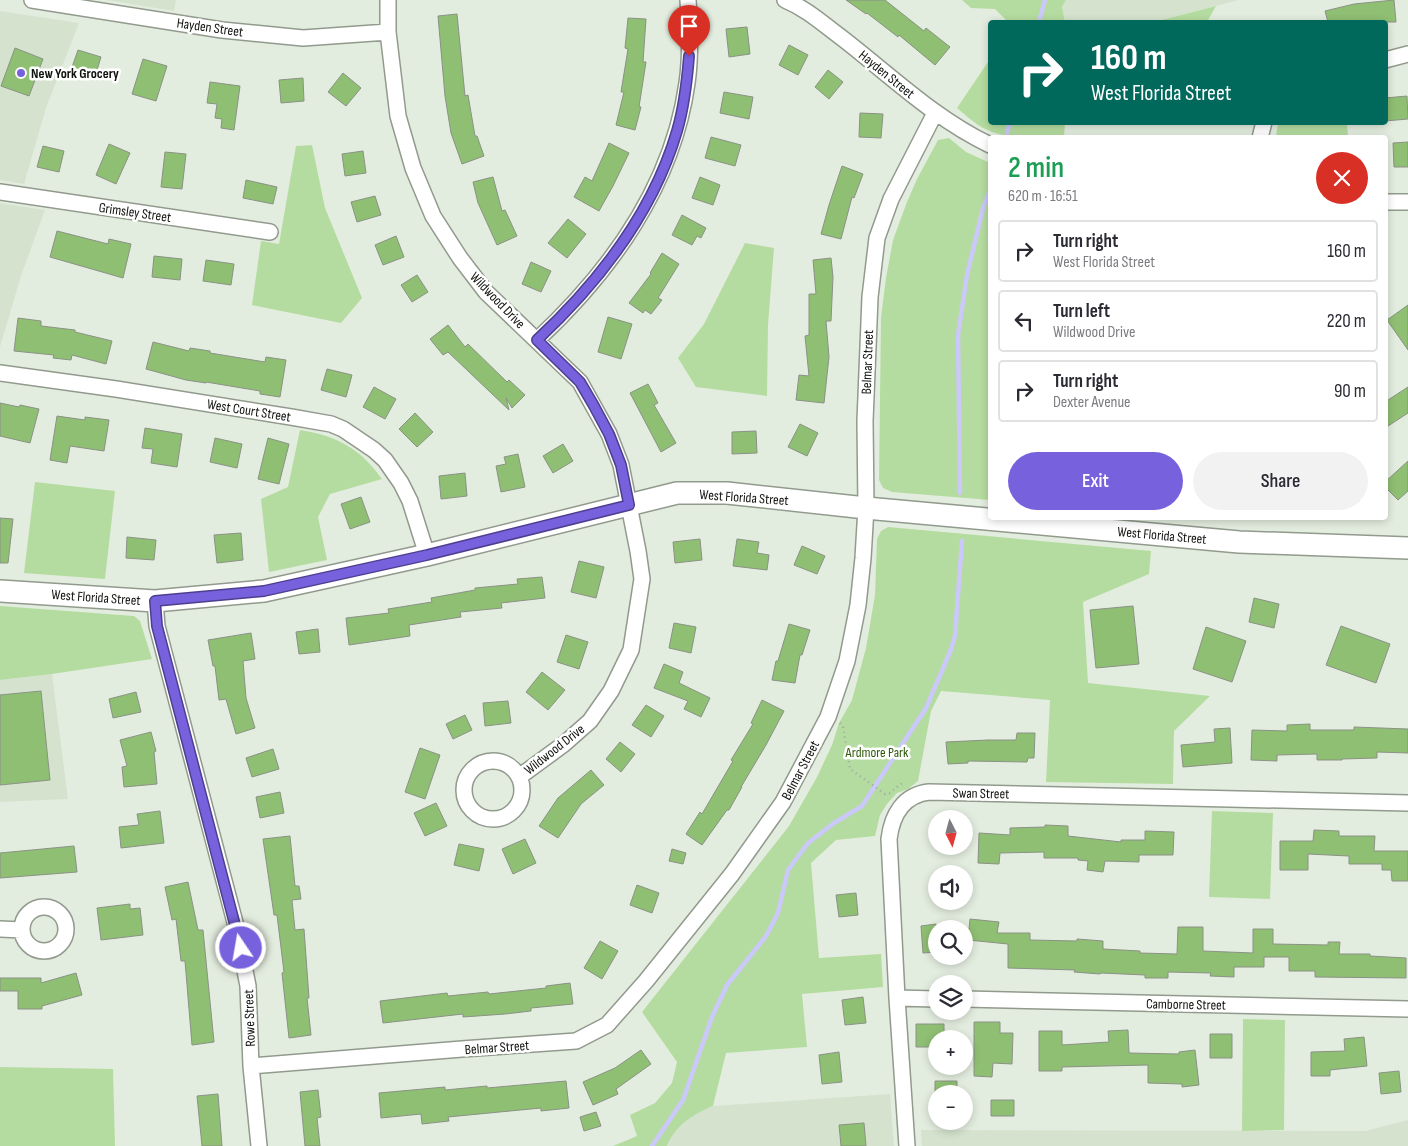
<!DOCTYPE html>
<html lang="en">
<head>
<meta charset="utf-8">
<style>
  :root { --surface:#fff; --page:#f2f2f3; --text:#2b2b33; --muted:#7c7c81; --line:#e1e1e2; --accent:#7761dc }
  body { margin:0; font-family:"Sofia Sans Condensed",sans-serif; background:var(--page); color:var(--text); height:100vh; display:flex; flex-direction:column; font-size:19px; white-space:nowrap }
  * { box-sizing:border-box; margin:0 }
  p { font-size:16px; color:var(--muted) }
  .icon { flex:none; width:28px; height:28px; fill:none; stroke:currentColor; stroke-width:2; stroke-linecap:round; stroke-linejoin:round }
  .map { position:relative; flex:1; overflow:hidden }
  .drawer { position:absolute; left:988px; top:135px; width:400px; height:385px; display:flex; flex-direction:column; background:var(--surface); border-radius:5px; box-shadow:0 2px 8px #0003 }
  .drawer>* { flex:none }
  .banner { position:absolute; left:988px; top:20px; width:400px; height:105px; border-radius:5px; box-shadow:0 2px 8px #0003; background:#00695c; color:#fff; overflow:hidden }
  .needle { width:32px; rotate:174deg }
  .controls { position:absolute; left:928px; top:810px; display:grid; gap:10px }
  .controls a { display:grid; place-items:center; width:45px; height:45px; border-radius:50%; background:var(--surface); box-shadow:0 2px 8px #0003; font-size:25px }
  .pin { position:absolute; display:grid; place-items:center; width:42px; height:42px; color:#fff; margin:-51px -21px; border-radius:50% 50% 50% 0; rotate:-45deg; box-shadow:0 0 5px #0007 }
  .pin .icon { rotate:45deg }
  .me { position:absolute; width:55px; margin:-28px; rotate:348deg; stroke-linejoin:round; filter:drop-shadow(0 0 4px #0008) }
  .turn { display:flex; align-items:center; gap:18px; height:105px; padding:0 20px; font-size:22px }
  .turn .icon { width:65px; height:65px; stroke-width:2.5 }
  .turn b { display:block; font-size:35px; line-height:42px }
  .round { display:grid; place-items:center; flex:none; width:52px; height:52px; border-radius:26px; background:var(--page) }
  .head { display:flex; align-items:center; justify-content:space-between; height:85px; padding:0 20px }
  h1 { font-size:30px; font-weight:600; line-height:38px; color:#1e9e55 }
  .cta { display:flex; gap:10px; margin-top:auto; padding:10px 20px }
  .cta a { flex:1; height:58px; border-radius:30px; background:var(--accent); color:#fff; font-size:20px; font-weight:600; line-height:58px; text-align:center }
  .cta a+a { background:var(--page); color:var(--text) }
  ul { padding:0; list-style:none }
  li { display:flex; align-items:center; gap:15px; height:62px; margin:0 10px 8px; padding:0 10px; border:2px solid var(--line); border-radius:5px }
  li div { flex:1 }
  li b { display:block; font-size:19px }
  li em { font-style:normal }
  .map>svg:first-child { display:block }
  .built { fill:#d5e3ce }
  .green { fill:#b5dca0 }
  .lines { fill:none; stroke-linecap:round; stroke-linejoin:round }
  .stream { stroke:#cbc8fa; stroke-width:4.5 }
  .building { fill:#8fbf73; stroke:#8a9285 }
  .street-casing { stroke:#919a8d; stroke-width:18 }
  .secondary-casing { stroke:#919a8d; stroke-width:24 }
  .path { stroke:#a1a99e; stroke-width:2.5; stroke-dasharray:1 4; stroke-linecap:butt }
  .street { stroke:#fff; stroke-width:15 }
  .secondary { stroke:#fff; stroke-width:21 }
  .route-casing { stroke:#4d3f8f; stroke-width:12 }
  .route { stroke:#7761dc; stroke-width:9 }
  .poi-dot { fill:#7761dc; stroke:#fff; stroke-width:2 }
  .labels { text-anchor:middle; stroke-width:5; stroke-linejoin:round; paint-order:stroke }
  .street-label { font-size:14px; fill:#0f120d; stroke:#fff }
  .poi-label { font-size:14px; font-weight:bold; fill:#0f120d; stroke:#fff; text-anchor:start }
  .park-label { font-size:14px; fill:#2e5a09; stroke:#fff }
</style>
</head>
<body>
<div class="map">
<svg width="1408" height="1146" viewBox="0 0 1408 1146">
  <rect width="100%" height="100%" fill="#e3eddf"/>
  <!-- built -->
  <path class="built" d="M107,0H176L174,11Z
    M1066,0H1239L1154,22H1065L1062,7Z
    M0,11L79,23L46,108L24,184L0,180Z
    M0,203L45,210L21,276L0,347Z
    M52,674L68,799L0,802V680Z
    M890,1094L894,1146H667L671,1135L694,1114L713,1106Z
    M1408,1120V1146H922L921,1130L1365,1131Z"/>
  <!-- green -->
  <path class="green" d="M962,0H1066L1062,7L1065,22H1008L995,9L971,8Z
    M1216,6L1207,22H1154Z
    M990,59V122L1065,123L1064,137C1036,138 1003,141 978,125C971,120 964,114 957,108Z
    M1278,123H1347L1348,137H1276Z
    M949,138L966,152L990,163V500L892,492L883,488L879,480L881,317L886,278L893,240L907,202L917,179L938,140Z
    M312,145L325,208L362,298L341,323L252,305L261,241L279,244L296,146Z
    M745,243L774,248L768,325L767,396L696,387L678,358L704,324Z
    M300,430C337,436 360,448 382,479L330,494L318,517L327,560L269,572L261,499L288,487Z
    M35,482L115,491L105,579L24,573Z
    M888,527L1151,551L1149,574L1083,602L1088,683L1210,696L1174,731L1173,784L1046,782L1050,700L941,691L931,711L918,781L908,789L897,793L887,804L880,815L875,836L836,840L811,863L819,958L881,954L883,987L802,994L807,1047L726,1053L713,1106C693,1114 675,1126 667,1146H613L637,1136L630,1115L655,1103L672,1083L677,1062L642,1012L789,826L817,777L832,745L839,723L852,700L866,648L875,595L877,539L881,531Z
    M0,606L134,616L140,621L152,659L52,674L0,680Z
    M1212,811L1273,813L1270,899L1209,897Z
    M1243,1019L1285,1020L1284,1130L1242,1131Z
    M0,1067L113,1069L115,1146H0Z"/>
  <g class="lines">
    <!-- stream -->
    <path class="stream" d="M1039,22L1045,0
      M1007,133L1010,122
      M960,493L958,335L967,275L983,208L990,190
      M652,1146L683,1100L712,1017L727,985L766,936L778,913L788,870L808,843L834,823L862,806L926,708L950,652L955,636L962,541"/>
  </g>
  <!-- building -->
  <path class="building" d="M846,0H885L924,31L926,28L950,47L935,65L899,35L898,37L867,13L866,14Z
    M1394,0L1396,22H1328L1325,11L1354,4Z
    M457,14L465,96L468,95L475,136H477L484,156L462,164L451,133L445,96L438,16Z
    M628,18L646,19L643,62H646L639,107H641L635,130L616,125L624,92H621L628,49L625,48Z
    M747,27L750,54L729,57L726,29Z
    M789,45L808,55L798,75L779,65Z
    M15,48L43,59L29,96L1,86Z
    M78,50L101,57L94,80L70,73Z
    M143,59L167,66L156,101L132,94Z
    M828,70L843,82L829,99L815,87Z
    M343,73L361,88L346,106L328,92Z
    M303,78L304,101L281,103L279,80Z
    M210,82L240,86L234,130L221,128L222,119L215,118L217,104L207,103Z
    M724,92L753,97L749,119L720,113Z
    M1407,96L1408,119L1385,121V98Z
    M860,113L883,114L881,138L859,137Z
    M711,137L741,145L735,166L705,158Z
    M1408,142V167H1394L1393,143Z
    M609,143L629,153L613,186L599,211L574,197L585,177L592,181Z
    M109,144L130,153L116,184L96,175Z
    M43,146L64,151L59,172L37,167Z
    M363,151L366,173L345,176L342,154Z
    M165,152L186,154L182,189L161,187Z
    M842,166L863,174L854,198L852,197L841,239L821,234L829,205Z
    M493,177L502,211L505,210L517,236L497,245L478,203L473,182Z
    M700,177L720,185L713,205L692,198Z
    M246,180L277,187L273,204L243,198Z
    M375,196L381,215L357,222L351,202Z
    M682,215L706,228L701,238L697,236L692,245L672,235Z
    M568,219L586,234L567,258L548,243Z
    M57,231L108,244L109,239L131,244L123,278L50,257Z
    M396,236L404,257L383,265L375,245Z
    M662,253L679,264L658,298L662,300L651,314L645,310L643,313L629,303L651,274L650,273Z
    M154,256L182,259L180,280L152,277Z
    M831,258L833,277L831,321H826L829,357L824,403L796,400L799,375L809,376L805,336L809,335V294H816L813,260Z
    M206,260L234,264L231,285L203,281Z
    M531,262L551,271L541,292L522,284Z
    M417,275L428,292L412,302L401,285Z
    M1408,305V350L1387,320Z
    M608,317L632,324L621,359L598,352Z
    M18,318L41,321V326L75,330V332L112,341L106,364L72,355L71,360L53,358L54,355L14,351Z
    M448,325L465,347L468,344L507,382L509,380L525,395L512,408L506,398L509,410L448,352L443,355L430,339Z
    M153,342L189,351L190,348L210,351V353L265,362L266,357L286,360L280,397L260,394V391L206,382V383L186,380L146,369Z
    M327,369L352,375L346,397L321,390Z
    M648,384L658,403L654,405L676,443L661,452L630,393Z
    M374,387L396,399L385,419L363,407Z
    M1408,387V413L1385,428V402Z
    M0,403L19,407L20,405L39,409L30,443L0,436Z
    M415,413L433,432L417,447L399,429Z
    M57,416L85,420V417L109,420L104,451L70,446L67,463L50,460Z
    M800,424L818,433L807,456L788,447Z
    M145,428L182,434L177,467L151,463L153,449L142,448Z
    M756,431L757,453L732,454V432Z
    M215,438L242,444L237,468L210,462Z
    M268,438L289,444L279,484L258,479Z
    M563,444L573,461L553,473L543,456Z
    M518,454L525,487L501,492L496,466L506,464L504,457Z
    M1408,461V491L1398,500L1385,487V482Z
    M465,473L467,496L441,499L439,476Z
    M361,497L370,522L350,529L341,504Z
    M0,518L13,519L8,563H0Z
    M241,533L243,560L217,563L214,535Z
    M127,537L156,540L154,560L126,558Z
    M700,539L702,560L675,563L673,542Z
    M737,539L759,542L757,553L769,555L767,570L733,566Z
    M802,546L825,556L817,574L794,565Z
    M579,561L604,567L596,598L571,592Z
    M542,577L545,598L501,603L502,608L460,612L461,617L409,625L410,636L349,645L346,618L389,613L388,609L432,602L431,598L475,590V588L518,584L517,579Z
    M1254,598L1279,604L1274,628L1249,622Z
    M1133,606L1139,664L1096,668L1090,610Z
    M674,623L696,627L691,653L669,648Z
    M789,624L810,630L802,655H800L795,683L772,680L776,661H778Z
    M1341,626L1390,644L1376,683L1326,665Z
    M1206,627L1246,641L1232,682L1193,669Z
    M318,629L320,652L299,654L296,632Z
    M251,633L255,659L243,661L246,698L255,728L236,734L226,699L219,700L215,666H213L208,640Z
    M566,635L588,642L579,669L557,662Z
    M664,664L683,672L679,683L710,698L701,717L684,709L688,701L654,688Z
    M542,672L565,690L548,710L526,692Z
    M41,691L50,780L0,785V695Z
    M136,692L141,712L113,718L109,699Z
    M762,700L784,711L766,745L741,787H742L729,810H727L702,845L686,834L700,812L702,814L733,761L731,760L753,724L751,723Z
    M508,701L511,723L485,726L483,703Z
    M646,705L664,716L651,737L632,725Z
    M465,715L472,730L453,739L446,724Z
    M1310,724V730H1354V727L1408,729V753L1377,752V758L1342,759V760H1317V754L1277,755V761L1251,760L1252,730L1287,731V725Z
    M1230,728L1232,763L1183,767L1181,745L1215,742L1214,729Z
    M151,732L156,751L154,752L157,784L124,787L122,767L127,766L120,740Z
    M1017,733H1035L1034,758H1028L1027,762L968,761V763L948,764L946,742L988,740H1016Z
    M620,742L635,754L621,772L606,759Z
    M420,748L440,755L425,799L405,792Z
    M273,749L279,769L252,777L246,758Z
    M591,770L604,785L581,804L558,838L539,826L558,798Z
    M280,792L284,813L260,818L256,797Z
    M436,803L447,826L425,836L414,813Z
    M160,811L164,843L121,848L119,827L139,825L137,814Z
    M1045,825L1068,826V836L1121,842V840H1145V831L1174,832L1173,855H1139V862L1105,861L1103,872L1087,870L1088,861L1078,860V858H1044V852L1000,853L999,864L978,863L979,833L1010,835V828L1045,827Z
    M1314,830L1339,831V836H1375L1374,851H1408V881H1392L1391,870H1382V864H1349V856L1308,854V870H1280V841H1313Z
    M290,836L295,886H299L301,899L292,900L295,930L304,929L309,998H307L311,1035L289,1038L282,973L284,972L277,915H274L263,839Z
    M525,839L536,863L513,874L502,849Z
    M459,844L484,849L479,871L454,865Z
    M74,846L77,872L0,878V853Z
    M672,849L686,853L683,864L669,861Z
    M188,882L198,930H203L214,1042L192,1045L185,961H181L176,919L172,920L165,887Z
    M637,885L659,893L652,913L630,905Z
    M856,893L858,915L839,917L836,895Z
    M130,904V909L140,908L143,935L101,940L97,908Z
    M970,919L999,922L997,933H1030V940L1077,941V939L1103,941V949L1140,951V953L1177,954L1178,927H1203V951L1253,953V929H1273V944L1328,945V942H1340L1339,954H1370V956L1406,958V978L1315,977V971H1289V957H1264V967H1234V977L1210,976L1211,973L1168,972V978H1145V975L1101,973L1100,974L1074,972L1075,970L1008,968V944L968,940Z
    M936,924V952L923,953L921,926Z
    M600,941L618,951L602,979L584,968Z
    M76,973L82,995L42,1006V1009H18V991H0V978H41V983Z
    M570,983L573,1004L531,1008V1011L505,1014L463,1017V1014L383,1023L380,1001L447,993L448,996L488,992L489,994L546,988V986Z
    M863,997L866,1023L845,1025L842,1000Z
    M974,1022H1000V1033H1013L1012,1064L993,1063L992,1077L974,1076Z
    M916,1024H944V1039H936V1047H916Z
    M1128,1030L1129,1053L1179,1054V1052L1195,1050L1199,1085L1182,1087V1084L1148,1083V1065L1062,1067V1071H1039V1031H1062V1045L1109,1042L1108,1031Z
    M1210,1034H1232V1058H1210Z
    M1364,1037L1367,1066L1330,1070V1076H1311V1052L1345,1051L1344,1039Z
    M641,1050L651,1064L616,1089L618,1094L593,1105L583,1082L615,1068Z
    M839,1052L842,1082L822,1084L819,1055Z
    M1399,1071L1401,1092L1381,1094L1379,1073Z
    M566,1081L569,1108L541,1111V1108L448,1117L449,1121L422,1124L421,1114L381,1118L379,1093L445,1087V1090L487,1086V1088Z
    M935,1081H957V1094H935Z
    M318,1090L321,1117L317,1118L320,1146H305L300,1092Z
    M218,1094L222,1146H202L197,1096Z
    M991,1100H1014V1116H991Z
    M596,1112L601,1126L584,1131L580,1117Z
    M864,1123L866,1146H841L839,1125Z"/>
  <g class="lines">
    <!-- street casing -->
    <g class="street-casing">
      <path id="street" d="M32,0L222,30L303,38L388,32
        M388,0V32L398,116L413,168L433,216L460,258L486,292L580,382L609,434L621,465L638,551L642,579L631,650L611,691L590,721L564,744L519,777
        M785,0C807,9 823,24 842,38C890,75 935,119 990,145
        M1385,60L1408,54
        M1260,138L1264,122
        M0,192L270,232
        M1385,202H1408
        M537,340C610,272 673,185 687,83C691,56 690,28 688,0
        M0,373L116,389L291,417L331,424L343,429L374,450L385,460L401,483L410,501L427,555
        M155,601L157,626L237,930L248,986L251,1066L259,1146
        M464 790a29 29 0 1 1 58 0a29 29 0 1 1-58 0Z
        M22 929a22 22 0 1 1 44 0a22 22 0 1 1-44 0Z
        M0,929L22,930
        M897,998L936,999
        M964,999L1408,1009
        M251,1066L462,1049L576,1041L607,1025L646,981L732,874L783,802L828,717L847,661L858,605L863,558L866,508L865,421L870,297L877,238L891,199L935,113
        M907,1146L897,998L889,839C892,815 903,795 929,792L1408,803"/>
    </g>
    <!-- secondary casing -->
    <g class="secondary-casing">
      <path id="secondary" d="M0,591L155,601L264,591L427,555L677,493H727L866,508L1239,542L1408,548"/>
    </g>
    <!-- path -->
    <path class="path" d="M840,723L843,726L850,769L885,794L890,793L902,783L904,786"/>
    <!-- street -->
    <use href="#street" class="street"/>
    <!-- secondary -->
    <use href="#secondary" class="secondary"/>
  </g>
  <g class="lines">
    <!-- route casing -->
    <g class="route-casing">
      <path id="route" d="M241,948L157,626L155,601L264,591L427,555L629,505L621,465L609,434L594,406L580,382L537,340C598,283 653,213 677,131C684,107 687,82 689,56"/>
    </g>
    <!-- route -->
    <use href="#route" class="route"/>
  </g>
  <!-- markers -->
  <circle class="poi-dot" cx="21" cy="73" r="5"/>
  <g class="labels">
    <!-- street labels -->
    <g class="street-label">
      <text transform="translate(210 27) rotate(8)" y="5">Hayden Street</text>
      <text transform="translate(887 74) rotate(39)" y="5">Hayden Street</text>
      <text transform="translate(135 212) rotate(8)" y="5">Grimsley Street</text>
      <text transform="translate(498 300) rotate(46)" y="5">Wildwood Drive</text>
      <text transform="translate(867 362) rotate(-88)" y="5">Belmar Street</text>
      <text transform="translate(249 410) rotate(9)" y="5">West Court Street</text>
      <text transform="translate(744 497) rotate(4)" y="5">West Florida Street</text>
      <text transform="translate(1162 535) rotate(5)" y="5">West Florida Street</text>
      <text transform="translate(96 597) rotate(4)" y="5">West Florida Street</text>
      <text transform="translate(554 749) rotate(-38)" y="5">Wildwood Drive</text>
      <text transform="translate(800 770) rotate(-62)" y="5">Belmar Street</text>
      <text transform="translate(981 793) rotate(1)" y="5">Swan Street</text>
      <text transform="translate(1186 1004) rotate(1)" y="5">Camborne Street</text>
      <text transform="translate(249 1018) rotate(-92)" y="5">Rowe Street</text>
      <text transform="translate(497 1047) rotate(-4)" y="5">Belmar Street</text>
    </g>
    <!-- poi labels -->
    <g class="poi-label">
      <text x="31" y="78">New York Grocery</text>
    </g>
    <!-- park labels -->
    <g class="park-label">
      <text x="877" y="757">Ardmore Park</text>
    </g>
  </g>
</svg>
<div class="controls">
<a><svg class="needle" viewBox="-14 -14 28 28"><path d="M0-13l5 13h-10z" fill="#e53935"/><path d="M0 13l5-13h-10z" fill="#7c7c81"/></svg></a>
<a><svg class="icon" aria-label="sound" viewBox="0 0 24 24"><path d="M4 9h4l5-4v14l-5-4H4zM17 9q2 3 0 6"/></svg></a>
<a><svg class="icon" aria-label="search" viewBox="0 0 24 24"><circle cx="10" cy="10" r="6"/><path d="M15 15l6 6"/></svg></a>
<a><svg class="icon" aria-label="layers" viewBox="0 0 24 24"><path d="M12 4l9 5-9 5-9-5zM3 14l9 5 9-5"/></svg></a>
<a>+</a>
<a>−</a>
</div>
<div class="pin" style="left:689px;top:56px;background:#d93025"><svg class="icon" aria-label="arrive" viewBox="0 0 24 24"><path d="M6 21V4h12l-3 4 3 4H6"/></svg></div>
<svg class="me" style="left:241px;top:948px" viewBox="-20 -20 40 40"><circle r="17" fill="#7761dc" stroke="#fff" stroke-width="3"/><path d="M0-11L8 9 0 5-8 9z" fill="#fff"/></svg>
<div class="banner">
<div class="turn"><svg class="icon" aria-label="right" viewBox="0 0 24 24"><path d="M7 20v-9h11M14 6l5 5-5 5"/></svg><div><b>160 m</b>West Florida Street</div></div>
</div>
<section class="drawer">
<div class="head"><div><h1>2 min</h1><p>620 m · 16:51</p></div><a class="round" style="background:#d93025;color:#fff"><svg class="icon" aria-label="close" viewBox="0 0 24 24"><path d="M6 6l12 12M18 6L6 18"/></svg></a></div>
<ul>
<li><svg class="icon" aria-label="right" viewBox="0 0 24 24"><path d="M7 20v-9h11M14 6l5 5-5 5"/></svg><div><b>Turn right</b><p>West Florida Street</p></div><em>160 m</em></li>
<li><svg class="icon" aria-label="left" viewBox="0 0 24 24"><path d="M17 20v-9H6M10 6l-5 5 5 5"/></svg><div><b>Turn left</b><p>Wildwood Drive</p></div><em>220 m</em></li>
<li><svg class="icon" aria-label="right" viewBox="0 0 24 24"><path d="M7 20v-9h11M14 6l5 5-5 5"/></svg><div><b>Turn right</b><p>Dexter Avenue</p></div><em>90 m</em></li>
</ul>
<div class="cta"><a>Exit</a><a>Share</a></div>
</section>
</div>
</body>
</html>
